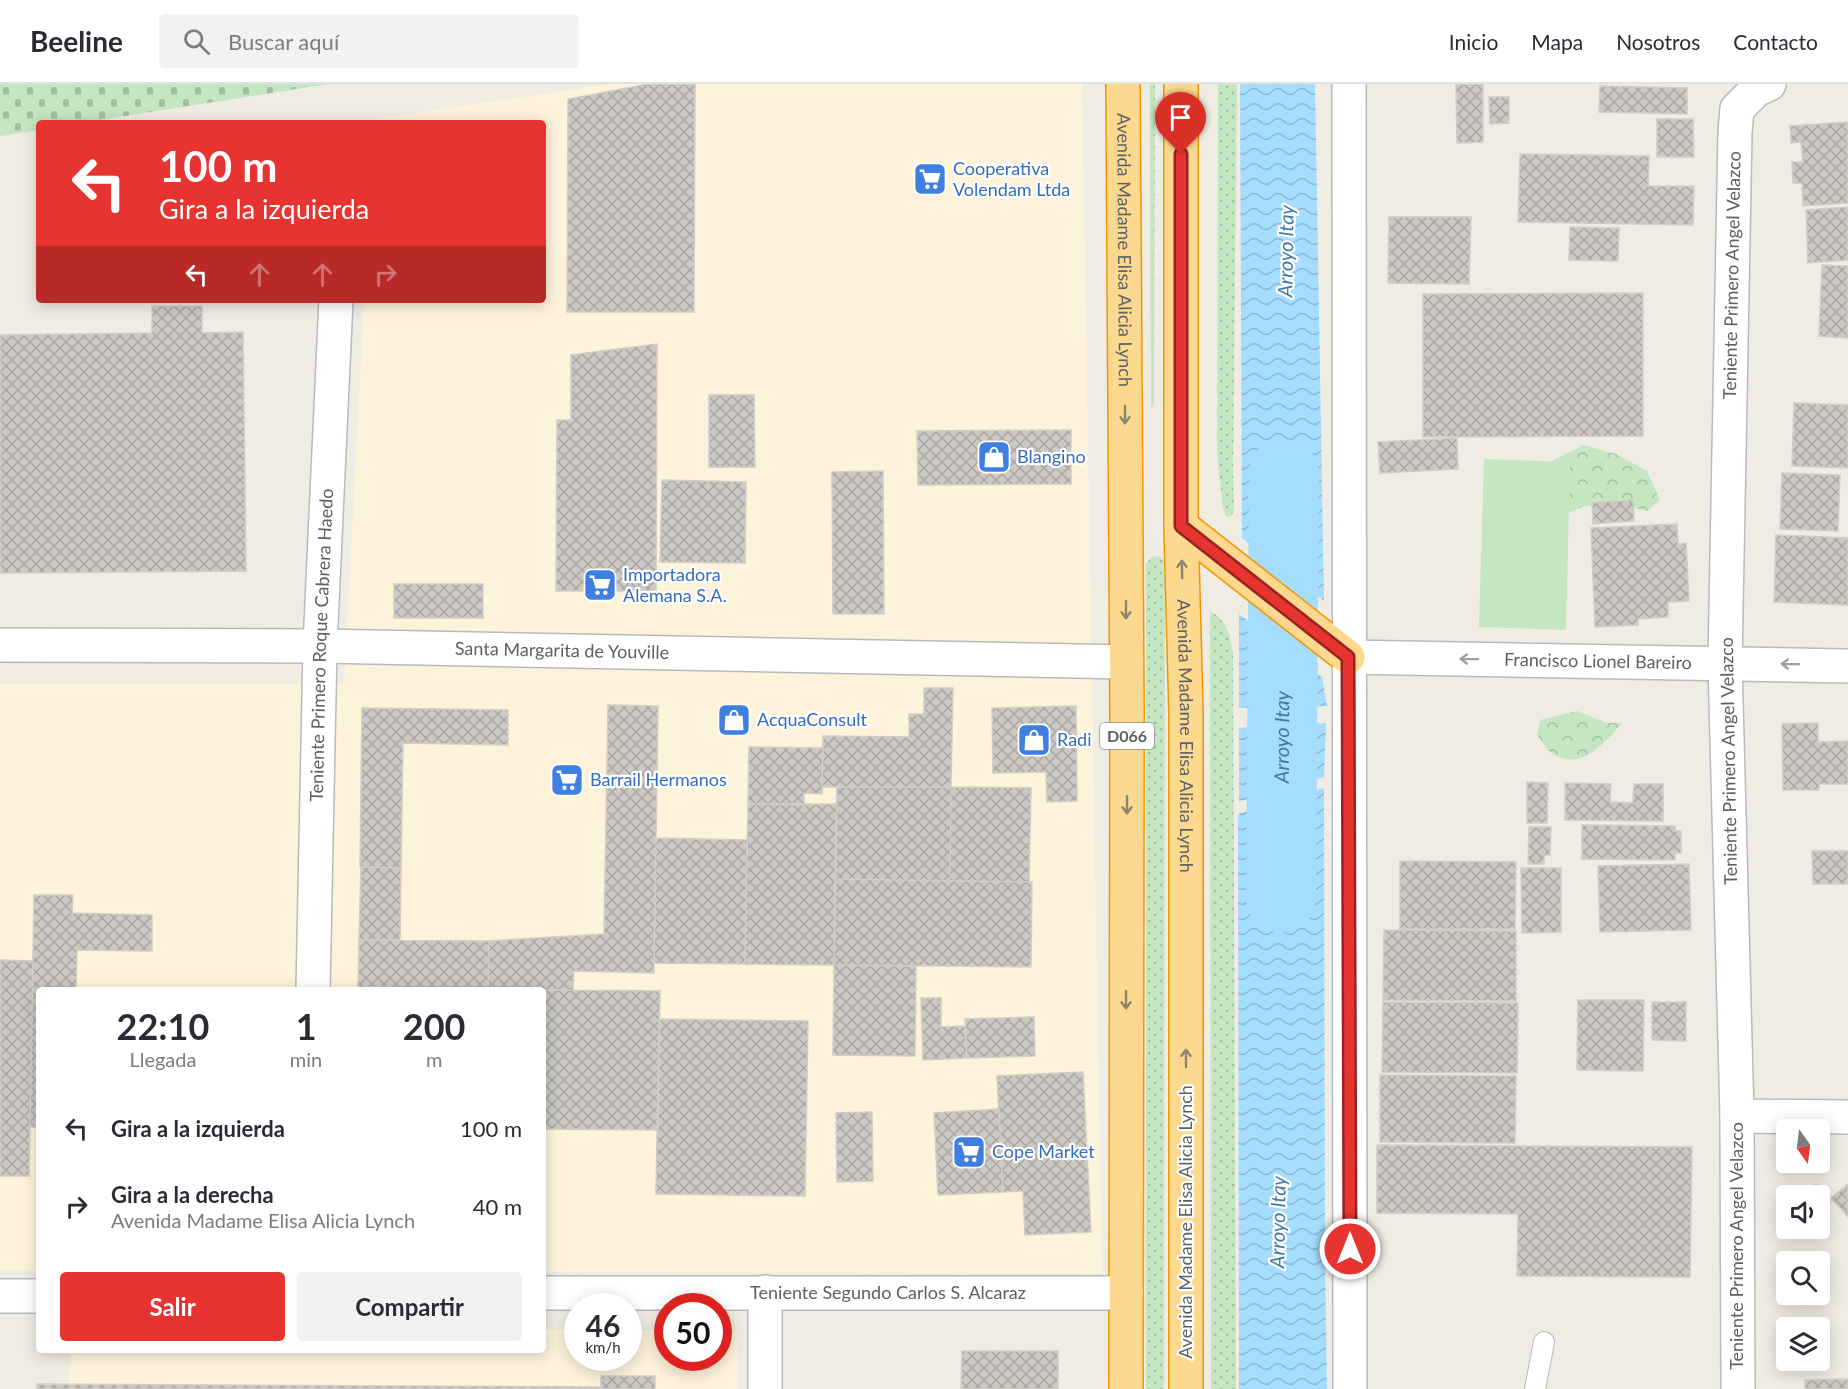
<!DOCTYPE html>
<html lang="es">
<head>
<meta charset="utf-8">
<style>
  :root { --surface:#fff; --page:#f2f2f3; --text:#2b2b33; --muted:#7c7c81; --line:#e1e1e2; --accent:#e83431 }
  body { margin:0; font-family:Lato,sans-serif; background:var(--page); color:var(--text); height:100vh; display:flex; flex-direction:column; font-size:22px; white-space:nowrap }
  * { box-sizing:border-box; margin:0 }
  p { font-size:20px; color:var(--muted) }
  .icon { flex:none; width:33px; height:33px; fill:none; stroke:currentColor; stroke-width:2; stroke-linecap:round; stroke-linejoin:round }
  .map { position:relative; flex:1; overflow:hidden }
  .side { position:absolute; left:36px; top:903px; width:510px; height:366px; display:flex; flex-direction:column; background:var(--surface); border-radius:6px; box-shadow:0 3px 15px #0003 }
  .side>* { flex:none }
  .hud { position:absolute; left:36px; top:36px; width:510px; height:183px; border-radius:6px; box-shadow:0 3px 15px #0003; background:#e83431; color:#fff; overflow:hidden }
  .needle { width:39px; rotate:166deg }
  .buttons { position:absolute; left:1776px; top:1035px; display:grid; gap:12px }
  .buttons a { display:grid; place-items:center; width:54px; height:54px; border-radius:6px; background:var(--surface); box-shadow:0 3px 15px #0003; font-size:30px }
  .speed { position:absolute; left:564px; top:1209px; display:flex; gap:12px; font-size:30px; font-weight:700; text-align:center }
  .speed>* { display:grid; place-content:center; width:78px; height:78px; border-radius:50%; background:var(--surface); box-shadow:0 3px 15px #0003; line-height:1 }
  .speed small { font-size:15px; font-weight:400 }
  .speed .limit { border:9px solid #d22; background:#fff; color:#111 }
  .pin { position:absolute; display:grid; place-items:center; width:51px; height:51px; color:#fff; margin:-62px -26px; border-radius:50% 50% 50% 0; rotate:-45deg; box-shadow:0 0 6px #0007 }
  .pin .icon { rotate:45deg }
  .me { position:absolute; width:66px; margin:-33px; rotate:0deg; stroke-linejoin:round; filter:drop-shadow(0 0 4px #0008) }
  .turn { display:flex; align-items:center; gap:21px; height:126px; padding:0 24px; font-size:27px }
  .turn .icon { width:78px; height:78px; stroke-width:2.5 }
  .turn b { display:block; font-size:42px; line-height:51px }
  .lanes { display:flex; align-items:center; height:57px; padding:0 24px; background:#0003; justify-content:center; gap:30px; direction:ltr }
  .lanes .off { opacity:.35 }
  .eta { display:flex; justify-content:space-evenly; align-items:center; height:102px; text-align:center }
  .eta b { font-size:36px; font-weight:700; line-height:42px }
  .button { display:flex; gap:12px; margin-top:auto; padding:12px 24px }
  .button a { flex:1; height:69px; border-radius:6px; background:var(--accent); color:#fff; font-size:24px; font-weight:700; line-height:69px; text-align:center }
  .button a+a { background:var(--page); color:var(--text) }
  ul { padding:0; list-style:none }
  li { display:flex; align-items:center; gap:18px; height:78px; padding:0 24px }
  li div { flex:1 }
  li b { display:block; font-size:22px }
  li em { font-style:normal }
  header { display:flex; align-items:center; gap:36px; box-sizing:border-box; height:84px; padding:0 30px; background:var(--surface); border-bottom:2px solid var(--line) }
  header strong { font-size:28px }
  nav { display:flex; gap:33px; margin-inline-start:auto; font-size:21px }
  .search { width:420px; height:54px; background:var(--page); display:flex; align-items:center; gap:15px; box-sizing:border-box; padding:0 21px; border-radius:6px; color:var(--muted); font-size:22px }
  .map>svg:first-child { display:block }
  .commercial { fill:#fdf3db }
  .grass { fill:url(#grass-dots) }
  .forest { fill:url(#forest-crowns) }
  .cemetery { fill:url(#cemetery-stones) }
  .pitch { fill:#c4e6c1 }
  .water { fill:url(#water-waves) }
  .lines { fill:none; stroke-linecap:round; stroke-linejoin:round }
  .river { stroke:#a5ddfe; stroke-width:70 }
  .building { fill:url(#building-cross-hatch); stroke:#d3cdc3; stroke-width:1.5 }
  .lane-casing { stroke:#b7babe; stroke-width:22 }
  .street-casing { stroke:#b7babe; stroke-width:36 }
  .secondary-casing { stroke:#b6babe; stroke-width:36 }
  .highway-casing { stroke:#f19602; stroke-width:36 }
  .lane { stroke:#fff; stroke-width:20 }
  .street { stroke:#fff; stroke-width:33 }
  .secondary { stroke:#fff; stroke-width:33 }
  .highway { stroke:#fcd98e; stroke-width:33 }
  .oneway { stroke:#8c8571 }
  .oneway2 { stroke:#9da0a3 }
  .route-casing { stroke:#972220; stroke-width:15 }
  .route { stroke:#e83431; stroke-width:10 }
  .labels { text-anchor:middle; stroke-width:4.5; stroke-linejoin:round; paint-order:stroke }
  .shield { fill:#fff; stroke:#8d9093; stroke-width:1.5 }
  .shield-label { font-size:16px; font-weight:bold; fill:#5c6165 }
  .shop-label { font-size:18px; fill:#366cbe; stroke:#fff; text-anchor:start }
  .street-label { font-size:18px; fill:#5c6165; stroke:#fff }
  .water-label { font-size:20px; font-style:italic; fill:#3f79a7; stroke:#fff }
</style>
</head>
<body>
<header>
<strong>Beeline</strong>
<div class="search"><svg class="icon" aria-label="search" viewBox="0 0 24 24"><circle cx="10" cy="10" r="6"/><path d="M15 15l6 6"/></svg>Buscar aquí</div>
<nav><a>Inicio</a><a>Mapa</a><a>Nosotros</a><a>Contacto</a></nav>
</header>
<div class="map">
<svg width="1848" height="1305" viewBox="0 0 1848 1305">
  <defs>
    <pattern id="grass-dots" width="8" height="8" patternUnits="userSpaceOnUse" patternTransform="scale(1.5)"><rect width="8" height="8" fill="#c4e6c1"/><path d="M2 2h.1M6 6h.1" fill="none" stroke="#a2bea0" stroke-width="1.8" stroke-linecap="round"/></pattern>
    <pattern id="forest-crowns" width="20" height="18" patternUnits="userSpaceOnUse" patternTransform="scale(1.5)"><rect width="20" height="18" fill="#c4e6c1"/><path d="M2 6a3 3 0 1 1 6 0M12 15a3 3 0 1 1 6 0" fill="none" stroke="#a2bea0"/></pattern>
    <pattern id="cemetery-stones" width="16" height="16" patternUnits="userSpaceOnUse" patternTransform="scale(1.5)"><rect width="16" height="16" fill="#c4e6c1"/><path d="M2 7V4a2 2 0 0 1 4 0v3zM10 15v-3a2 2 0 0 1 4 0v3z" fill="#a2bea0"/></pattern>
    <pattern id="water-waves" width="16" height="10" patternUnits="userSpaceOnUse" patternTransform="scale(1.5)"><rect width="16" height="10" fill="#a5ddfe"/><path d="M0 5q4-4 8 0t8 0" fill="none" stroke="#8ab7d1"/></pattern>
    <pattern id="building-cross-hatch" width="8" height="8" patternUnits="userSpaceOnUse" patternTransform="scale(1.5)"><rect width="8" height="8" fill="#ccc9c4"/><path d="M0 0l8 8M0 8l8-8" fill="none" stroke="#a9a7a3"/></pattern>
  </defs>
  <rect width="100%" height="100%" fill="#efece4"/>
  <!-- commercial -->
  <path class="commercial" d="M611,0H1082L1102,1189L543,1188V906H39V1187H0V600H344L364,216H543V39H373V35Z
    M543,1246H577L578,1274H628L629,1246L667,1247L668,1274H718L719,1247H737L738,1305H69L70,1266H543Z"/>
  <!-- grass -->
  <path class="grass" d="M1150,0H1155L1154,320L1151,323Z
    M1218,0H1237L1233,391L1234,423L1232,432L1227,433L1223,425L1217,369Z
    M1159,472L1165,478L1164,1305H1146V480L1152,473Z
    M1210,528C1227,534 1230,554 1233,570L1236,1305H1211Z"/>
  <!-- forest -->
  <path class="forest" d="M1583,361L1616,370L1647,387L1660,416L1647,427L1616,420L1584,422L1554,436L1546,406L1554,376Z
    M1577,627L1607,639H1622C1605,658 1584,685 1556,672C1549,669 1542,657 1537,651L1540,636Z"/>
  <!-- cemetery -->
  <path class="cemetery" d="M0,0H329L81,39H39V46L0,52Z"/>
  <!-- pitch -->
  <path class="pitch" d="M1484,375L1570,378L1566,546L1479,543Z"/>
  <!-- water -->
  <path class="water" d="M1240,0H1315L1324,517L1242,454Z
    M1239,530L1322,593L1327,622L1256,624V643L1326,639L1324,693L1252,714L1251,725L1324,704L1325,1177L1327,1305H1239L1238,730L1250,726L1251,715L1239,717V644L1256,642L1255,624H1239Z"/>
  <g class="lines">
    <!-- river -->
    <path class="river" id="s1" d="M1281,813L1284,390"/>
  </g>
  <!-- building -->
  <path class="building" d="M648,0H695L694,228H567L568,15Z
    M1456,0H1483V58L1457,59Z
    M1600,2L1687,4V30L1599,28Z
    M1489,13H1509V39L1490,40Z
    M1657,35H1693L1694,73H1657Z
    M1848,38V119L1803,122L1802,99H1793L1792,78H1803L1801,58L1791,59L1790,42Z
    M1520,70L1649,72L1648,102H1694L1693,141L1518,138Z
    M1848,123V176L1808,179L1806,126Z
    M1389,133H1471L1469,200L1388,199Z
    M1570,143L1619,144L1618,177L1569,176Z
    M1822,181L1848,182V254L1819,252Z
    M1643,209V352L1423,353V210Z
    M152,222H202V249L243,248L246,487L0,489V251L152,249Z
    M657,260L656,507H556L557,336H571V271Z
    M709,311H754L755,383H709Z
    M1794,319L1848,321V384L1792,382Z
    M1071,346V400L918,401L917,347Z
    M1457,354L1458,385L1380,389L1378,358Z
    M883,387L884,530H833L832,388Z
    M1782,389L1840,391L1838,447L1780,445Z
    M662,396L746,398L745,479L660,478Z
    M1633,416L1634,437L1593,440L1592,419Z
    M1677,440L1678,460L1686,459L1689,517L1668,518V533L1638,535V541L1595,543L1591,444Z
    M1776,451L1848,454V521L1774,518Z
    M394,500H483V534H394Z
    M924,604H953L951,703H822L823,652L909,653V630H924Z
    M608,621L658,622L654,889L574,887L573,906L488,905L489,857L604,850Z
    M1076,622L1077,717L1047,718L1046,688L993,689L992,624Z
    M362,624L508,626V661L403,659L401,784L360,783Z
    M1818,639V658L1848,657V700H1819V706H1783L1782,640Z
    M749,663L823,664L822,710L804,709V721L748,720Z
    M1527,698L1548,699L1547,739H1527Z
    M1565,699L1611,700L1610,718L1633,719L1634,700H1663V737L1565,736Z
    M837,703H951L950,797L835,795Z
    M951,703L1031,704L1029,798L950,797Z
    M748,720H837L834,881L745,880Z
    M1582,741L1675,742V747H1681V769H1675V776L1582,775Z
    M1529,743H1551L1550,771H1544V780H1528Z
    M656,754L747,756L745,880L654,879Z
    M1812,767H1848V800H1813Z
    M1400,777L1516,778L1515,845H1400Z
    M1689,780L1691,846L1600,848L1598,782Z
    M361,783L401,784L400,856H359Z
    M1521,784H1561V848L1522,849Z
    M835,795L1032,798L1031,883L834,881Z
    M34,811H73L72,829L152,831V867L77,866L76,906H39V1043H30Z
    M1384,846L1516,847V917L1383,916Z
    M359,856L489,857L488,905L358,903Z
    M0,876L33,877L29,1092H0Z
    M834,881L916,882L915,972L833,971Z
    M488,905L660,907L658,1046L543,1045V906Z
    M921,914H941V943L965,942L967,974L923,976Z
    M1578,916H1644L1643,987L1577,986Z
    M1383,918L1518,919L1517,989L1382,988Z
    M1652,918H1686V957L1652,956Z
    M1034,933L1035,972L967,974L965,935Z
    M659,935L808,937L805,1112L656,1110Z
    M1083,988L1091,1148L1025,1151L1023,1107L1003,1108L997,992Z
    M1380,991L1516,992L1515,1059L1380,1058Z
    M999,1025L1003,1108L938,1111L934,1029Z
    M872,1028L873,1097L837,1098L836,1029Z
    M1377,1061L1692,1063L1690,1193L1517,1192L1518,1130L1377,1129Z
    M1816,1100L1831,1118L1820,1128V1112H1802Z
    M1848,1100V1133L1831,1114Z
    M962,1267H1058V1305H961Z
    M601,1292H655V1305H601Z
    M1848,1295V1305H1805V1296Z
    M37,1300L601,1303V1305H37Z"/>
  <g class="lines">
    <!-- lane casing -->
    <g class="lane-casing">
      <path id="lane" d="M1535,1305L1544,1258"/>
    </g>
    <!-- street casing -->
    <g class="street-casing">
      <g id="street">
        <path id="s2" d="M1348,573L1848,582"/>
        <path id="s3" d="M313,906L320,562L336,216"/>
        <path d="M1737,1032L1848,1033"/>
        <path d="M765,1208V1305"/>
        <path id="s4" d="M543,1209H1126"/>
        <path d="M0,1212H39"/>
        <path id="s5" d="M1738,1305L1737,1032L1725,579L1735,48L1737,25L1756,6L1769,0"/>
      </g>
    </g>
    <!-- secondary casing -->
    <g class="secondary-casing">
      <g id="secondary">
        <path d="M1349,0L1350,1305"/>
        <path id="s6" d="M0,561L320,562L1126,578"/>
      </g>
    </g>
    <!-- highway casing -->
    <g class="highway-casing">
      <g id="highway">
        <path id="s7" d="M1123,0L1127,629L1126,1305"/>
        <path id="s8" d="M1181,0V442L1186,629V1305"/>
        <path d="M1181,442L1348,573"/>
      </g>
    </g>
    <!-- lane -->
    <use href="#lane" class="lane"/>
    <!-- street -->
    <use href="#street" class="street"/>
    <!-- secondary -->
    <use href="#secondary" class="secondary"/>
    <!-- highway -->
    <use href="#highway" class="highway"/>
  </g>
  <!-- one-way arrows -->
  <defs><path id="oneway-shaft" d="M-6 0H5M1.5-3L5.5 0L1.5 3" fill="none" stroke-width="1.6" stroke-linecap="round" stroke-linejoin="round" transform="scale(1.5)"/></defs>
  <g class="oneway">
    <use href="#oneway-shaft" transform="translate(1125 331) rotate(90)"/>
    <use href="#oneway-shaft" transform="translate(1182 485) rotate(-91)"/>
    <use href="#oneway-shaft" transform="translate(1126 526) rotate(90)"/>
    <use href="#oneway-shaft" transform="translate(1127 721) rotate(90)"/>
    <use href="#oneway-shaft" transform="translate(1126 916) rotate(90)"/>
    <use href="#oneway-shaft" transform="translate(1186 974) rotate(-90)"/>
  </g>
  <g class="oneway2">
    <use href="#oneway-shaft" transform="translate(1469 575) rotate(-179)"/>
    <use href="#oneway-shaft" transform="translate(1790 580) rotate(-179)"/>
  </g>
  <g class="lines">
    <!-- route casing -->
    <g class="route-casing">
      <path id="route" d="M1181,70V442L1348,573L1350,1165"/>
    </g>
    <!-- route -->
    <use href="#route" class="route"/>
  </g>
  <!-- icons -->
  <defs>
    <g id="supermarket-square" transform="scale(1.725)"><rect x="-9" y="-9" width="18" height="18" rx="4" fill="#3f7fe0" stroke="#fff"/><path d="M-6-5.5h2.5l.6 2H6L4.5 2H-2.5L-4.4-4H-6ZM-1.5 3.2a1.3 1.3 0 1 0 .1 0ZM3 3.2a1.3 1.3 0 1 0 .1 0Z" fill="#fff"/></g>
    <g id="shop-square" transform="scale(1.725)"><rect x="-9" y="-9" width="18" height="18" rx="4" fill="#3f7fe0" stroke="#fff"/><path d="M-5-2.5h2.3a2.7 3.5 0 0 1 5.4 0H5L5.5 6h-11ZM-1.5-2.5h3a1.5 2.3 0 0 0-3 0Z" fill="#fff"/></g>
  </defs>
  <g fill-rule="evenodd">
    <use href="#supermarket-square" x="930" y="95"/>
    <use href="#shop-square" x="994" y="373"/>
    <use href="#supermarket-square" x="600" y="501"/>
    <use href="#shop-square" x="734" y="636"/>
    <use href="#shop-square" x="1034" y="656"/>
    <use href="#supermarket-square" x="567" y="696"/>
    <use href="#supermarket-square" x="969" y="1068"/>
  </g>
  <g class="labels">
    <!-- shield labels -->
    <rect class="shield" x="1100" y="639" width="54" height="26" rx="4.5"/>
    <g class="shield-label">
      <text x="1127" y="658">D066</text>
    </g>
    <!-- shop labels -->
    <g class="shop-label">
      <text x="953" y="91">Cooperativa<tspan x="953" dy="21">Volendam Ltda</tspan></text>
      <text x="1017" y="379">Blangino</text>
      <text x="623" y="497">Importadora<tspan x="623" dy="21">Alemana S.A.</tspan></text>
      <text x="757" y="642">AcquaConsult</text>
      <text x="1057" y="662">Radi</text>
      <text x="590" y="702">Barrail Hermanos</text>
      <text x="992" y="1074">Cope Market</text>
    </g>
    <!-- street labels -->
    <g class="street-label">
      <text dy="6" stroke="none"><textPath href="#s7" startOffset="166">Avenida Madame Elisa Alicia Lynch</textPath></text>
      <text dy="6" stroke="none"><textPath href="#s5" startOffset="1114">Teniente Primero Angel Velazco</textPath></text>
      <text dy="6" stroke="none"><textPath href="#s3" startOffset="345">Teniente Primero Roque Cabrera Haedo</textPath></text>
      <text dy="6" stroke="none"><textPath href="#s6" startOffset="562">Santa Margarita de Youville</textPath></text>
      <text dy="6" stroke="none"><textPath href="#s2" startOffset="250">Francisco Lionel Bareiro</textPath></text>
      <text dy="6" stroke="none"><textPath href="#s8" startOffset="652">Avenida Madame Elisa Alicia Lynch</textPath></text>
      <text transform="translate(1729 677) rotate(-91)" y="6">Teniente Primero Angel Velazco</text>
      <text transform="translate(1186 1138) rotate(-90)" y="6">Avenida Madame Elisa Alicia Lynch</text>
      <text transform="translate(1737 1162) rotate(-90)" y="6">Teniente Primero Angel Velazco</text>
      <text dy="6" stroke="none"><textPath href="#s4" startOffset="345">Teniente Segundo Carlos S. Alcaraz</textPath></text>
    </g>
    <!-- water labels -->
    <g class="water-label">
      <text transform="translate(1286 167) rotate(-89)" y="7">Arroyo Itay</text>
      <text dy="7" stroke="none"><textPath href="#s1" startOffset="160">Arroyo Itay</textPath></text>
      <text transform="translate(1278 1138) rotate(-89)" y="7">Arroyo Itay</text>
    </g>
  </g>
</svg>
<div class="buttons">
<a><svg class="needle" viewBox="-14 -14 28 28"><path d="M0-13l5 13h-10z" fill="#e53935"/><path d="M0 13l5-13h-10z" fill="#7c7c81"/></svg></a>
<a><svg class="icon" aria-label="sound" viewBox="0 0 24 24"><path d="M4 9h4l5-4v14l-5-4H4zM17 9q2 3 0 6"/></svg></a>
<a><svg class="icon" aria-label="search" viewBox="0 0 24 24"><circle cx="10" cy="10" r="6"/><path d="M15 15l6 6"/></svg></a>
<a><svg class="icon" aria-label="layers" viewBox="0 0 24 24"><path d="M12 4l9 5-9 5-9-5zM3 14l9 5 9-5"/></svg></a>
</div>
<div class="speed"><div>46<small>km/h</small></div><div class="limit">50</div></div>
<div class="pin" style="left:1181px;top:70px;background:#d93025"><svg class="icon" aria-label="arrive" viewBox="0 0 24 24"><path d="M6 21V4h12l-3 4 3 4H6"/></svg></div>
<svg class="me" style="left:1350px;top:1165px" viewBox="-20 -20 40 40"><circle r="17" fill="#e83431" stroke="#fff" stroke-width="3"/><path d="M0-11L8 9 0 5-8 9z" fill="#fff"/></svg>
<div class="hud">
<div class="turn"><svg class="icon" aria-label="left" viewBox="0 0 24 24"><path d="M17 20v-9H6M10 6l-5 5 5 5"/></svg><div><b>100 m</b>Gira a la izquierda</div></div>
<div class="lanes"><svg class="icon" aria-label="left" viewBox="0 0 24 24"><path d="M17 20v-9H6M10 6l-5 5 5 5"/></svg><svg class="icon off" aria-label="ahead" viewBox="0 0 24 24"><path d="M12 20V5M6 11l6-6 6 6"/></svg><svg class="icon off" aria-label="ahead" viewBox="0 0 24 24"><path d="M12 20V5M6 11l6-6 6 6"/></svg><svg class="icon off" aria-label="right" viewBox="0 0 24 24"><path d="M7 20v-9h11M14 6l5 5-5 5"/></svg></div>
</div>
<section class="side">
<div class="eta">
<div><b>22:10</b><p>Llegada</p></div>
<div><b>1</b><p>min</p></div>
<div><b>200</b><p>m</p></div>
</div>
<ul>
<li><svg class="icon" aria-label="left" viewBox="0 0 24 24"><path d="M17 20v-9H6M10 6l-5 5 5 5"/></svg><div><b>Gira a la izquierda</b></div><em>100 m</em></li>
<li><svg class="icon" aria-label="right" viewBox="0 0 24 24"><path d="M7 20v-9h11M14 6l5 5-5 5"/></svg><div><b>Gira a la derecha</b><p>Avenida Madame Elisa Alicia Lynch</p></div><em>40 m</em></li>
</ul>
<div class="button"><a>Salir</a><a>Compartir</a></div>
</section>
</div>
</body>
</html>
